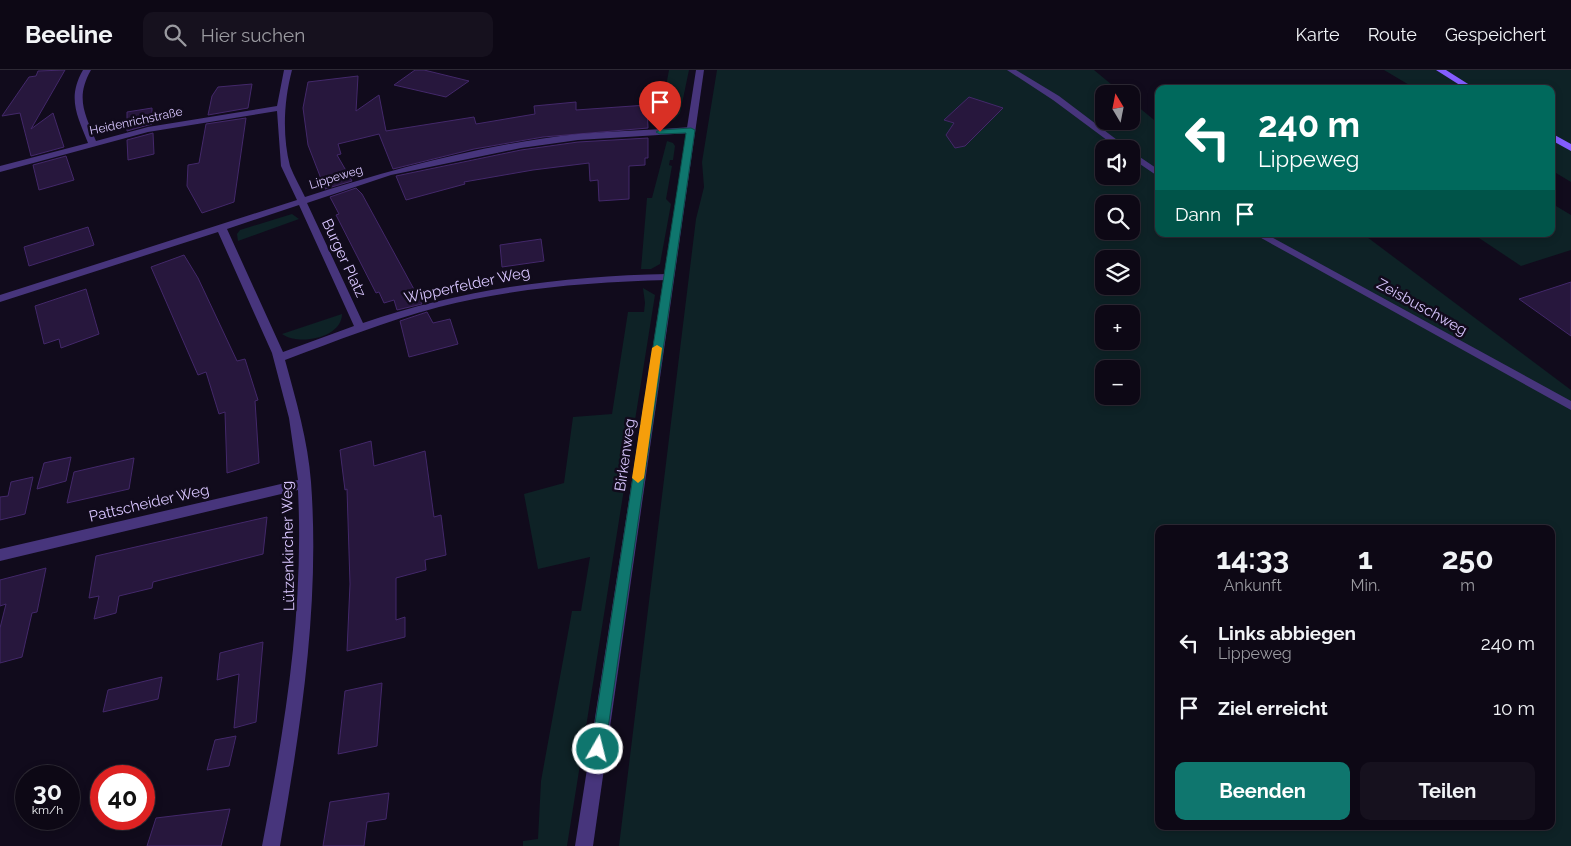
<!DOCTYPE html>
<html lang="de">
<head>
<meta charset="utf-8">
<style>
  :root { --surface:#0d0815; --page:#16111e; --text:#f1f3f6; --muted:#9a9aa0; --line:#2d2934; --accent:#0f766e }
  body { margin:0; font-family:Raleway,sans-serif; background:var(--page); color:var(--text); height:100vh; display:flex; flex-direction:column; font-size:19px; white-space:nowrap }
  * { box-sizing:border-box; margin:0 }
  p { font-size:16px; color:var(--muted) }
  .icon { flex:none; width:28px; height:28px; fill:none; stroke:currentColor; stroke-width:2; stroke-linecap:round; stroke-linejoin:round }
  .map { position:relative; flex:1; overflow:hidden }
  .side { position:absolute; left:1155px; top:455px; width:400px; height:305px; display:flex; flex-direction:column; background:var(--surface); border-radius:10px; box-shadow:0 2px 8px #0003,0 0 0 1px var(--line) }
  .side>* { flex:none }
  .top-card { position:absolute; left:1155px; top:15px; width:400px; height:152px; border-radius:10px; box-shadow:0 2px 8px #0003,0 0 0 1px var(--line); background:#00695c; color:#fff; overflow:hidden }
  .needle { width:32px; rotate:350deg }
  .fabs { position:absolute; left:1095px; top:15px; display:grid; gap:10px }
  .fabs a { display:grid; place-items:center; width:45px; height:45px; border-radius:10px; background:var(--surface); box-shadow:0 2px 8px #0003,0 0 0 1px var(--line); font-size:25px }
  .speed { position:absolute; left:15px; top:695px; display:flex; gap:10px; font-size:25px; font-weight:700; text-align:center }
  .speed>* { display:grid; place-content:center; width:65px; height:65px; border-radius:50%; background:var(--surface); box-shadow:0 2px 8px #0003,0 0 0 1px var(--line); line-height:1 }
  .speed small { font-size:12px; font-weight:400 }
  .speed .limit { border:8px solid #d22; background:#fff; color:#111 }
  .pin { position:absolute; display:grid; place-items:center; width:42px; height:42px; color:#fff; margin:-51px -21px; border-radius:50% 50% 50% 0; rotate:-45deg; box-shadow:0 0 5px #0007 }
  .pin .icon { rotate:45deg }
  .me { position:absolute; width:55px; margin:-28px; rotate:8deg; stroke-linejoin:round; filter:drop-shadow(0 0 4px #0008) }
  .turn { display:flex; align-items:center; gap:18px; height:105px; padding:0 20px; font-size:22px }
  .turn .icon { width:65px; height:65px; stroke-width:2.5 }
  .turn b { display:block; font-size:35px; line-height:42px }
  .then { display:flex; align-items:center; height:48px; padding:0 20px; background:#0003; gap:10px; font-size:19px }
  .eta { display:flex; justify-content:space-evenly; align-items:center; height:85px; text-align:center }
  .eta b { font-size:30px; font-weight:700; line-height:35px }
  .cta { display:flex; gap:10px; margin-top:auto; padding:10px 20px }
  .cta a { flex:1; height:58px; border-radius:10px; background:var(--accent); color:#fff; font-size:20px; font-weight:700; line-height:58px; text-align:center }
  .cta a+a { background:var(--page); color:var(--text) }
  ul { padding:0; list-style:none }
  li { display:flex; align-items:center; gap:15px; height:65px; padding:0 20px }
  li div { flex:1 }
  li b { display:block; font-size:19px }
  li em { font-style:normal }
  header { display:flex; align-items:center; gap:30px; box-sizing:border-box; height:70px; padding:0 25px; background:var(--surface); border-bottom:1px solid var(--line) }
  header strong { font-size:24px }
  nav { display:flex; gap:28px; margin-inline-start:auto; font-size:18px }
  .search { width:350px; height:45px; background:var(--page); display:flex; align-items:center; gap:12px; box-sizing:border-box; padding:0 18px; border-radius:10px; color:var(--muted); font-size:19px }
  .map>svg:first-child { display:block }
  .green { fill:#0e2226; fill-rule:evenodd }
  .building { fill:#27173d; stroke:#43286a }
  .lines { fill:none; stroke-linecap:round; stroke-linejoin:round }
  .minor { fill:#47357c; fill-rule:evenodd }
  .tertiary { fill:#47357c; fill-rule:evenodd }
  .secondary { fill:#845dff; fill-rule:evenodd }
  .route { fill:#0f766e; stroke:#0a4d48 }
  .slow { fill:#f59e0b }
  .labels { text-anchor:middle; stroke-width:5; stroke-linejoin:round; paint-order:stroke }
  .far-street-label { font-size:12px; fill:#d9c6ff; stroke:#110b1c }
  .street-label { font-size:15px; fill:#d9c6ff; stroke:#110b1c }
</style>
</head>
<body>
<header>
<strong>Beeline</strong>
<div class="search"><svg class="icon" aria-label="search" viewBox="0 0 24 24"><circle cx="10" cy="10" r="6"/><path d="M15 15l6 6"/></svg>Hier suchen</div>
<nav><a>Karte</a><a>Route</a><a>Gespeichert</a></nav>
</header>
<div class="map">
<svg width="1571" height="776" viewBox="0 0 1571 776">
  <rect width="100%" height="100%" fill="#110b1c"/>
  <!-- green -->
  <path class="green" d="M669,0H689L680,43L674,50L659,54Z
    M717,0H1094L1123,24H1104V51H1131V31L1159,54V164H1363L1571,320V776H619L696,149L704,117L702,92ZM1104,79H1131V106H1104ZM1104,134H1131V161H1104ZM1104,189H1131V216H1104ZM1104,244H1131V271H1104ZM1104,299H1131V326H1104ZM1159,459H1551V756H1159Z
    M1384,0H1571V112L1551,100V19H1416Z
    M667,71L673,73L675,76L673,90H670L669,95L672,96L666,129L671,134L660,194L651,199H641L647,128H652Z
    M1551,133L1571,145V180L1521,196L1473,164H1551Z
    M292,144L299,149L238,171L237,164L240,160Z
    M643,218L655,225L567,776H523V771L538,769L541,711L572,541H581L590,487L538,499L524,424L564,413L573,347L612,344L628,242H644L645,233Z
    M342,244C342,268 299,276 282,264Z"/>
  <!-- building -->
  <path class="building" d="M65,0L31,59L53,43L64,77L31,86L20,43L2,46L29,7L36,6L38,1Z
    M415,0H424L469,11L446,27L394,15Z
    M358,6L356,41L379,25L386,61L474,47L476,54L535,44L534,36L576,32V40L647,35L648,58L543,67L474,79L393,99L379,64L338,74L341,84L337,85L352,111L325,119L308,75L303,38L308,12Z
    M252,14L248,38L208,45L212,26L218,17Z
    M969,27L1003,38L965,76L955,78L946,65L954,53L944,50Z
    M152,38V54L127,61V42Z
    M246,48L234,132L202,143L187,116L188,95L199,93L206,54Z
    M153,63L154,84L128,90L127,70Z
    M648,68V88H645V95L629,96V129L599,131L598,110L590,111L589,93L533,100L464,112L465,114L406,130L396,106L521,80L578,72Z
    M66,86L74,110L39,120L33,95Z
    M356,118L362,124L422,234L397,240L394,230L384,233L379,222L376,223L336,145L339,144L330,127Z
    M88,157L94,175L29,196L24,177Z
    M541,169L544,191L502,197L500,175Z
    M184,185L198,208L237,291L245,289L258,330L255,331L259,393L227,403L225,342L219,344L206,302L198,305L151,197Z
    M1571,212V266L1519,229Z
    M86,219L99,264L61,278L59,269L44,274L35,236Z
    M427,242L433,253L450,249L458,274L409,287L400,251Z
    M371,371L374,396L425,381L434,447L441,445L446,485L425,490L426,500L396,508V550L405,547V567L347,581L350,514L347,419L345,420L340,380Z
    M71,387L66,411L37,419L44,393Z
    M134,388L129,419L67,433L74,402Z
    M33,407L25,444L0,450V427L8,426L11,412Z
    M267,447L263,484L153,512L152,518L119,526L116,543L94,549L99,526L89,528L96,486Z
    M46,498L37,542L32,543L22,587L0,593V558L6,534L0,536V510Z
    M263,572L256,652L234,658L239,604L217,610L220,583Z
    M162,607L158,629L103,642L108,620Z
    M382,613L377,676L338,684L345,621Z
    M236,666L229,696L207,700L215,670Z
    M389,723L386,749L367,752L364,776H323L330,732Z
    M230,739L221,776H147L156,748Z"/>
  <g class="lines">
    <!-- minor -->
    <path class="minor" d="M83,0H91C75,28 85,44 96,71L148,57L277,36L284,0H292C284,30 282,65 290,96C294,106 300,117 305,127C393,99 485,74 578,64C615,61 653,60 691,57L695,60L691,63L578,70L521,78L391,105L307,133L363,253C462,219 564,206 668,204L673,207L668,210C591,212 514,218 439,237C386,251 336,271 285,290C296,330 308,371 311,412C320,534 301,655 280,776H262C285,656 304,543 298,420L0,491V479L298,410L289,348L272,283L218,162L0,232V225L297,130L281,96L277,41L148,62L0,102V96L88,73C77,45 67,28 83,0ZM299,135L354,256L283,282L227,159Z
      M1007,0H1016L1059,26L1129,79H1119L1053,30Z
      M1131,81L1159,100V107L1131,88Z
      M1254,164H1266L1571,331V340Z"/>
    <!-- tertiary -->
    <path class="tertiary" d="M696,0H704L593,776H575Z"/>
    <!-- secondary -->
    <path class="secondary" d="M1436,0H1446L1476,19H1466Z
      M1551,63L1571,74V81L1551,70Z"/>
  </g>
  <!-- route -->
  <path class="route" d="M691,58L695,60L605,679L603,684L598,686L593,684L591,679L686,63L660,64L656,62L660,60Z"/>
  <!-- slow -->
  <path class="slow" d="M657,275L662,278L644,408L638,413L632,408L652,278Z"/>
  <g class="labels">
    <!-- far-street labels -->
    <g class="far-street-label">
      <text transform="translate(136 51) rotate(-12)" y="4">Heidenrichstraße</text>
      <text transform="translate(336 107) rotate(-17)" y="4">Lippeweg</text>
    </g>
    <!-- street labels -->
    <g class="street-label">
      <text transform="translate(344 188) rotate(65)" y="5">Burger Platz</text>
      <text transform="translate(467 215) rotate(-12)" y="5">Wipperfelder Weg</text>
      <text transform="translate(1422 237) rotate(29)" y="5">Zeisbuschweg</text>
      <text transform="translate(625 385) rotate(-82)" y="5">Birkenweg</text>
      <text transform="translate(149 433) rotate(-13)" y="5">Pattscheider Weg</text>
      <text transform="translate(288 476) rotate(-91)" y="5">Lützenkircher Weg</text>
    </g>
  </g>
</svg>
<div class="fabs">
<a><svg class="needle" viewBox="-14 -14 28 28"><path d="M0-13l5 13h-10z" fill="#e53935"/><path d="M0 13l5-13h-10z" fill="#9a9aa0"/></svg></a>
<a><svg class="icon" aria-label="sound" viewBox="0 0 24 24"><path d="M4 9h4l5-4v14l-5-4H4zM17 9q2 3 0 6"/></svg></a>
<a><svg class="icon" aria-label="search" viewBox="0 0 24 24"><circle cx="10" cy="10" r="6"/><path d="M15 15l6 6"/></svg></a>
<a><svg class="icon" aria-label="layers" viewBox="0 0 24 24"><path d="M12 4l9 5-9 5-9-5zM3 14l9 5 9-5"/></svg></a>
<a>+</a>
<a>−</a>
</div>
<div class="speed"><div>30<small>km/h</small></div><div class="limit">40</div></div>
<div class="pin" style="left:660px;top:62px;background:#d93025"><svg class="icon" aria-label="arrive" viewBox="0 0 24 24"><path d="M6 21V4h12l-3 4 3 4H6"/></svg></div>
<svg class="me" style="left:598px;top:679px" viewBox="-20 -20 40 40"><circle r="17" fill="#0f766e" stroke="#fff" stroke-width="3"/><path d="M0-11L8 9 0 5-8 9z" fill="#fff"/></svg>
<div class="top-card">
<div class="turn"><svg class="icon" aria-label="left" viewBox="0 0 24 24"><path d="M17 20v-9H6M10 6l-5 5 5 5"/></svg><div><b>240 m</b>Lippeweg</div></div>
<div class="then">Dann<svg class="icon" aria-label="arrive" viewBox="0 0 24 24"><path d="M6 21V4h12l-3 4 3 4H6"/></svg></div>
</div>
<section class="side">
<div class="eta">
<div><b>14:33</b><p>Ankunft</p></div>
<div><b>1</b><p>Min.</p></div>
<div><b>250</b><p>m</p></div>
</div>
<ul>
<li><svg class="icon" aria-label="left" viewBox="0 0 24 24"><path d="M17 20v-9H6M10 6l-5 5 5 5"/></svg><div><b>Links abbiegen</b><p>Lippeweg</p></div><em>240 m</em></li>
<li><svg class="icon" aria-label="arrive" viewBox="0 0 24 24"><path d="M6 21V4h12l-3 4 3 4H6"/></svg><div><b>Ziel erreicht</b></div><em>10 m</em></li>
</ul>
<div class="cta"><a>Beenden</a><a>Teilen</a></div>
</section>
</div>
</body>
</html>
